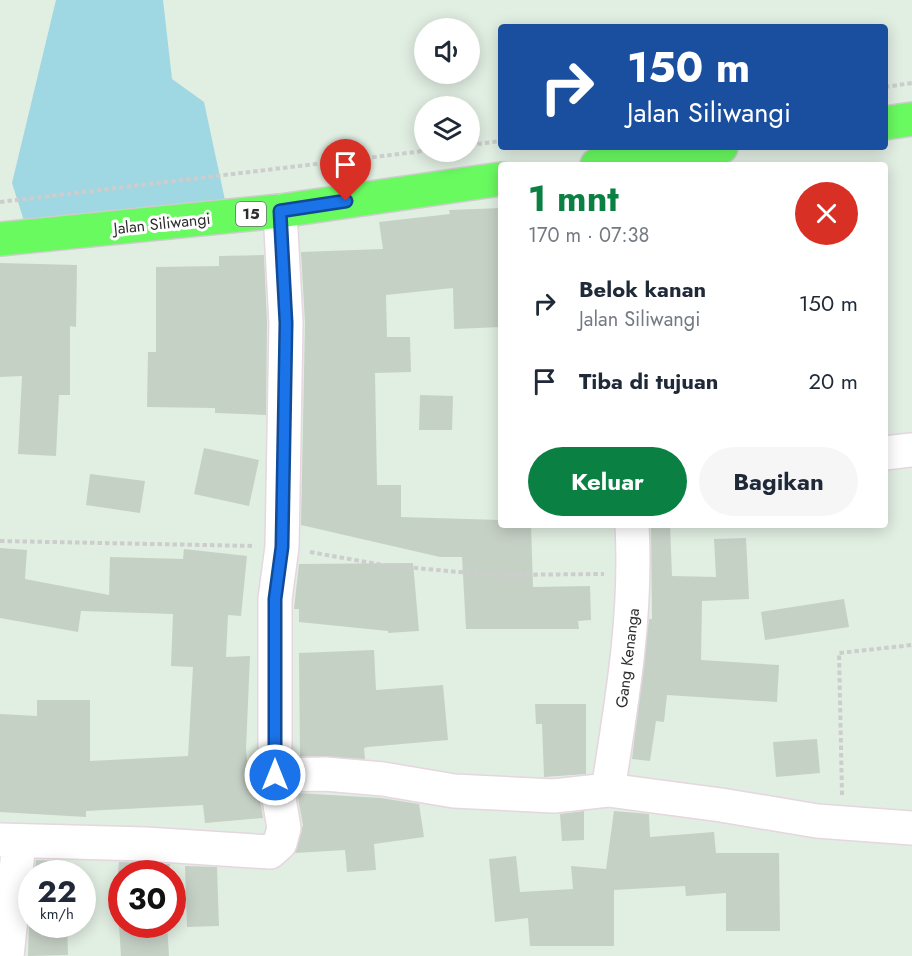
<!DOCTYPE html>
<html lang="id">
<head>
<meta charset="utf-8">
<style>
  :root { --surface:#fff; --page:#f6f6f7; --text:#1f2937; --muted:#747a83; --accent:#0b8043 }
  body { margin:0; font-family:Jost,sans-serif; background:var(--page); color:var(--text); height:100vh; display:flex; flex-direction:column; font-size:22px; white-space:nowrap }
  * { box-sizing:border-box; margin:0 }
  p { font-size:20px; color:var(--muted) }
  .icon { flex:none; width:33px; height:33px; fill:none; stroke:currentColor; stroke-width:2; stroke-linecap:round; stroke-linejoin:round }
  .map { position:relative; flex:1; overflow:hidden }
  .side { position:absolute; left:498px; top:162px; width:390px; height:366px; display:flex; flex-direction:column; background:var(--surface); border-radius:6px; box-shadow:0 3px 15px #0003 }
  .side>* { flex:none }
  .hud { position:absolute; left:498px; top:24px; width:390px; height:126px; border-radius:6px; box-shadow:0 3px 15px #0003; background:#1a4fa0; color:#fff; overflow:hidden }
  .controls { position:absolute; left:414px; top:18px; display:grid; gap:12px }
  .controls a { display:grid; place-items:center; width:66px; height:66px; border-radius:50%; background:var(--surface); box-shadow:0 3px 15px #0003; font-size:30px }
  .speed { position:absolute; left:18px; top:860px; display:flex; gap:12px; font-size:30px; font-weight:700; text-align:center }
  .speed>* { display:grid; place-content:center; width:78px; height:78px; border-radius:50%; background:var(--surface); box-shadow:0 3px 15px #0003; line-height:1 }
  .speed small { font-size:15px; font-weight:400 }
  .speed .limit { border:9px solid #d22; background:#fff; color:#111 }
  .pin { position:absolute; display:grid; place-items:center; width:51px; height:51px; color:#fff; margin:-62px -26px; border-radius:50% 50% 50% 0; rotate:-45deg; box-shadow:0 0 6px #0007 }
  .pin .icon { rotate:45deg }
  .me { position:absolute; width:66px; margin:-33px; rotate:0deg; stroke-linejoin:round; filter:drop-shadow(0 0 4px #0008) }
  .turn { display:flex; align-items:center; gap:21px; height:126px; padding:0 30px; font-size:27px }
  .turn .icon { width:78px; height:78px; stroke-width:2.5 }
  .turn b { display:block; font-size:42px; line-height:51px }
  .round { display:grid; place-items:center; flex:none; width:63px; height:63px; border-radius:32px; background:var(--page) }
  .head { display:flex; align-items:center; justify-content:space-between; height:102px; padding:0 30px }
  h1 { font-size:36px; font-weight:700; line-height:45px; color:var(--accent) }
  .button { display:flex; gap:12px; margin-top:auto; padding:12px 30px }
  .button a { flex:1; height:69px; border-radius:36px; background:var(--accent); color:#fff; font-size:24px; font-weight:700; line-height:69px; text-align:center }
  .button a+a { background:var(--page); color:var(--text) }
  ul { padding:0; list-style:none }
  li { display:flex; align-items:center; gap:18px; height:78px; padding:0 30px }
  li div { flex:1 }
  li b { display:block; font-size:22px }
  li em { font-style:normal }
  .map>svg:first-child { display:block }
  .green { fill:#9fd7e2 }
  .building { fill:#c6d1c6 }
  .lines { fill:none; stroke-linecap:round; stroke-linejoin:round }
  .minor-casing { stroke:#e5d6e0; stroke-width:36 }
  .highway-casing { stroke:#cdcdcd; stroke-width:36 }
  .path { stroke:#cdcdcd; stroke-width:4; stroke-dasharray:4.5 3; stroke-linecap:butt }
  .minor { stroke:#fff; stroke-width:33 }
  .highway { stroke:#69fa60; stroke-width:33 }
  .route-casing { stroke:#114b97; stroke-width:15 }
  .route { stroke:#1a73e8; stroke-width:10 }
  .labels { text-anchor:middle; stroke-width:6; stroke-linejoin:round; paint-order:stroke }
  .shield { fill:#fff; stroke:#6c6c6c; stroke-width:1.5 }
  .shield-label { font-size:15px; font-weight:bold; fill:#2d2d2d }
  .street-label { font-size:16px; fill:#2d2d2d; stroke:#fff }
</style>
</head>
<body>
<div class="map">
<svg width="912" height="956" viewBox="0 0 912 956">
  <rect width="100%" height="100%" fill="#e1eee2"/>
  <!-- green -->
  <path class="green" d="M56,0H163L172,79L204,102L226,205L26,227L12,183Z"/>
  <!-- building -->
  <path class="building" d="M501,208V327L454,329L453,288L386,295L387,337H410L411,372L375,373L377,485H401V517L501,520V525H531L533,587L590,586L591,620L578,621L579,629H466L462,557H440L301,525L305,323L301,252L383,249L379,222L450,214L449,210Z
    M264,255L267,323L266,415L215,413V408L147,407L148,352H156V267L219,266V256Z
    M0,263L77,265L76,327L70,326V395H59L56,456L18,454L22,376L0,377Z
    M420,395L453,396L452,430H419Z
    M204,448L259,460L249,506L194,494Z
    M90,474L145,481L140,513L86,505Z
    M651,525H670L672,576L716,577L714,539L746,538L749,599L702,601L701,660L779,665L777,702L667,695L664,722L656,721L650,761L632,759L649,619H652Z
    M0,548L27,550L25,579L109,595L110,557L183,559L184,549L247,556L241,616L228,615L226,657L250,656L246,749L249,782H257L263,818L205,823L203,805L86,811V817L0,812V714L37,716V700H90V761L188,756L193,667L171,666L173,614L81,611L78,632L0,618Z
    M413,563L419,631L388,633V631L299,622V609H294L299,564Z
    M844,599L849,627L765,640L761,612Z
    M374,650L376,690L443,685L448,740L368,747L364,748L365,759L300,756L299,653Z
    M535,704H586V774L544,777L542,724H536Z
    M817,739L820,773L776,777L773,742Z
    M297,793L381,798L419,804L424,837L374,844L376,870L347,872L345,850L295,853L303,825Z
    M584,811V840L562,841L560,814Z
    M614,811L649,814L650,837L714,832L716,853H779L780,931H726V893L686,896L685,886L614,890V946H530L528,918L495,922L489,859L516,856L520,892L573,889L571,866L606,869Z
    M36,860L66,861V873H35Z
    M119,862L170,864L169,873H118Z
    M185,866L217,867L219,926L187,927Z
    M29,924H67L68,955L28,956Z
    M119,924H167L169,956H121Z"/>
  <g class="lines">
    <!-- minor casing -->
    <g class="minor-casing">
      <path id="minor" d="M885,453L912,450
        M275,775L325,774L383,779L454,791L554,796L608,790L721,805L817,821L912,828
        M608,790C622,701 637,615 632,525
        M0,840L145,844L270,852L280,843L284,828L275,775V599L282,547L286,323L280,211
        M7,956L19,842"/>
    </g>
    <!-- highway casing -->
    <g class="highway-casing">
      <path id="highway" d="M885,123L912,119
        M597,165L721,147
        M0,239L280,211L501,179"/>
    </g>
    <!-- path -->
    <path class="path" d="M885,87L912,83
      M470,145L501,141
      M0,202L424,151
      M0,541L255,546
      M310,552L383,565L492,575L604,574
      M842,795L839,653L912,645"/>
    <!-- minor -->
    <use href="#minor" class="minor"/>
    <!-- highway -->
    <use href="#highway" class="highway"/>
  </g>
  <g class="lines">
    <!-- route casing -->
    <g class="route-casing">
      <path id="route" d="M275,775V599L282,547L286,323L280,211L346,201"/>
    </g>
    <!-- route -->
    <use href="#route" class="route"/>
  </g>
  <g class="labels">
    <!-- shield labels -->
    <rect class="shield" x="236" y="202" width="30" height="24" rx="4.5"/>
    <g class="shield-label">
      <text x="251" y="219">15</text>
    </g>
    <!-- street labels -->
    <g class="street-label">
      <text transform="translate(162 223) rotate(-6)" y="6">Jalan Siliwangi</text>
      <text transform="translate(627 658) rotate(-83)" y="6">Gang Kenanga</text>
    </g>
  </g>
</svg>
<div class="controls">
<a><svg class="icon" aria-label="sound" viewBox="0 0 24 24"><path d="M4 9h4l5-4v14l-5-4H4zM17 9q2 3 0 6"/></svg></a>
<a><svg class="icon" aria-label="layers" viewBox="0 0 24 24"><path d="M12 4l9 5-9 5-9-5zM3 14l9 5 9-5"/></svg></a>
</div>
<div class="speed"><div>22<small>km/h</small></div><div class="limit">30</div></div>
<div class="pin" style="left:346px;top:201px;background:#d93025"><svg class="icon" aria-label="arrive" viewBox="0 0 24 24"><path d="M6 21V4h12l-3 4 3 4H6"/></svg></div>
<svg class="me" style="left:275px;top:775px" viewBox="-20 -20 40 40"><circle r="17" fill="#1a73e8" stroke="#fff" stroke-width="3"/><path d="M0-11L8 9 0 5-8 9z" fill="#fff"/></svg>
<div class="hud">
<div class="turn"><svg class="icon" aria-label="right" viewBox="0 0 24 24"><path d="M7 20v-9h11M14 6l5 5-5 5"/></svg><div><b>150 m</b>Jalan Siliwangi</div></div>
</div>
<section class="side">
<div class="head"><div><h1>1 mnt</h1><p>170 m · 07:38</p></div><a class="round" style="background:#d93025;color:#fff"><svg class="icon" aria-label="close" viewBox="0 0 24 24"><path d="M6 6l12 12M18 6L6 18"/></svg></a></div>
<ul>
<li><svg class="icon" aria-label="right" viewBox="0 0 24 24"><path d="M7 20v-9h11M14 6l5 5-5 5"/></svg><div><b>Belok kanan</b><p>Jalan Siliwangi</p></div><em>150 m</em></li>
<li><svg class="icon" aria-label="arrive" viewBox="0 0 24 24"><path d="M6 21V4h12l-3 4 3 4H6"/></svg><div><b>Tiba di tujuan</b></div><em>20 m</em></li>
</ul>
<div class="button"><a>Keluar</a><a>Bagikan</a></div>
</section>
</div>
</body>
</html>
